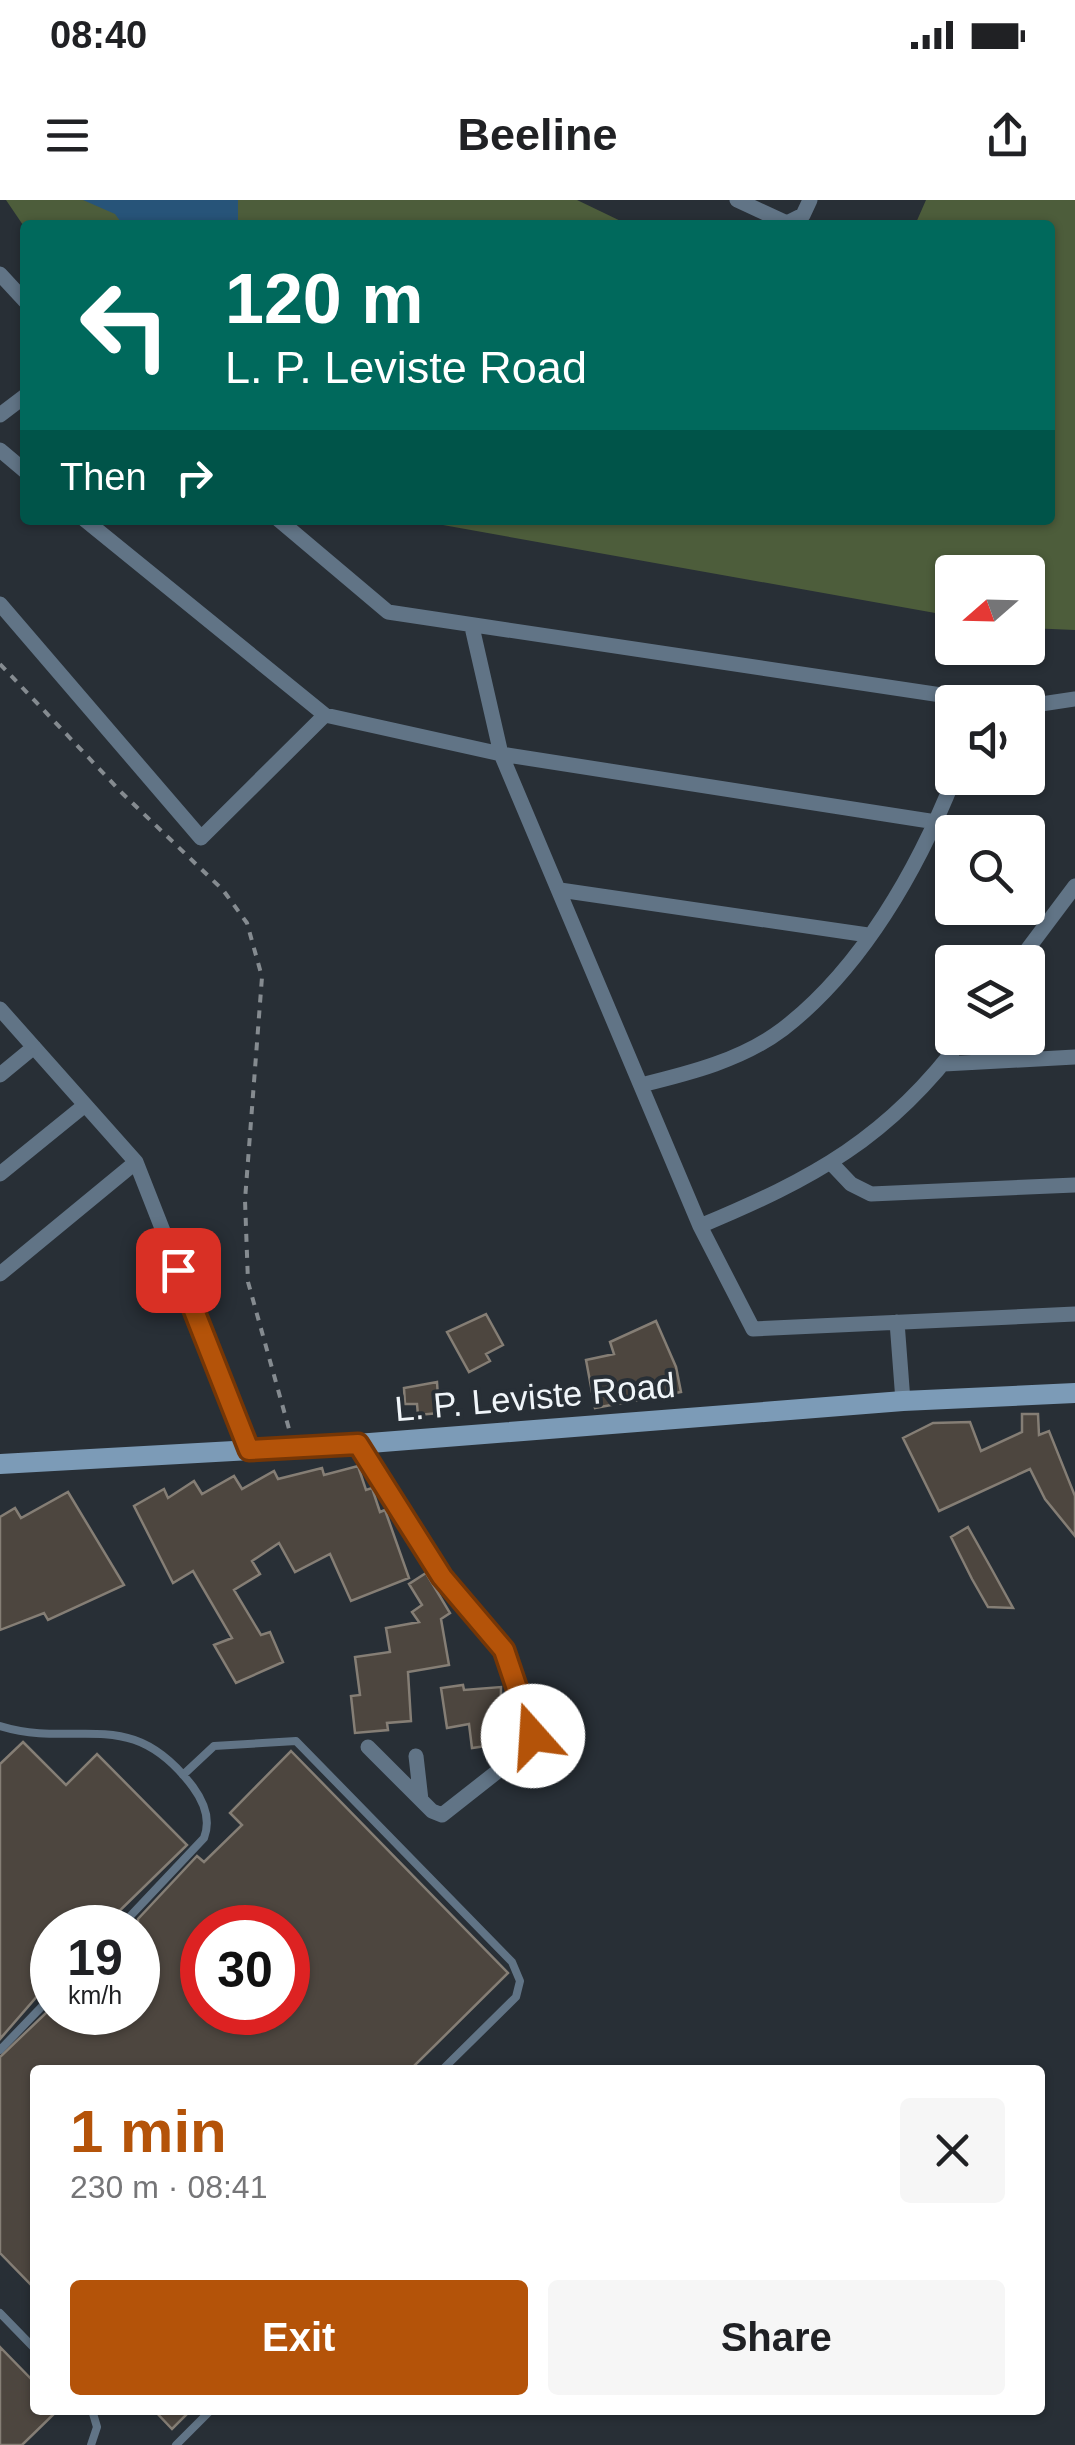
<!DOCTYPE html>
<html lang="en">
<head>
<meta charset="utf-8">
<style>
  :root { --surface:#fff; --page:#f6f6f6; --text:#202124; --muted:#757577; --accent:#b45309 }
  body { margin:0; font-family:Helvetica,sans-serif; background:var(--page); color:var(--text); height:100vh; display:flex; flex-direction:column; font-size:38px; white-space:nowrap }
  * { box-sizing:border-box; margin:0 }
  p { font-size:32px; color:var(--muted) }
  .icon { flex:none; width:55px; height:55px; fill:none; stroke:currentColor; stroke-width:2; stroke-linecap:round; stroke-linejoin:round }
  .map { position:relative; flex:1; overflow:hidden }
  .side { position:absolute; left:30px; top:1865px; width:1015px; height:350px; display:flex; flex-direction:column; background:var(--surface); border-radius:10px; box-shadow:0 2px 8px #0004 }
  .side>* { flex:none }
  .banner { position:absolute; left:20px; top:20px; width:1035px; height:305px; border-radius:10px; box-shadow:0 2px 8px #0004; background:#00695c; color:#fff; overflow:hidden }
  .needle { width:65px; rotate:250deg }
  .controls { position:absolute; left:935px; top:355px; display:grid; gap:20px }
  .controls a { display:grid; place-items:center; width:110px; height:110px; border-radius:10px; background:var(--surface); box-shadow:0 2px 8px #0004; font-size:50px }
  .speed { position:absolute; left:30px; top:1705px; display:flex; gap:20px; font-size:50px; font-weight:700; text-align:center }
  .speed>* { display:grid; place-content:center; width:130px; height:130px; border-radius:50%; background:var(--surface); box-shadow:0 2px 8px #0004; line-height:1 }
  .speed small { font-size:25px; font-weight:400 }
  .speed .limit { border:15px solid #d22; background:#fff; color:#111 }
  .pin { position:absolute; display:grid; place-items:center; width:85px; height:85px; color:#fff; margin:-42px; border-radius:20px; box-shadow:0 5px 15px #0006 }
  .me { position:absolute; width:110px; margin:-55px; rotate:341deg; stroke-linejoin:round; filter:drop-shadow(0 0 8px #0008) }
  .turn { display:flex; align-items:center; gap:35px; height:210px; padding:0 40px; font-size:45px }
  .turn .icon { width:130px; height:130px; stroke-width:2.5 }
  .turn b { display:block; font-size:70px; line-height:85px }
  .then { display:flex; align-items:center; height:95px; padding:0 40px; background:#0003; gap:20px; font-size:38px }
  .round { display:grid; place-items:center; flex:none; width:105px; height:105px; border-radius:10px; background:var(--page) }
  .head { display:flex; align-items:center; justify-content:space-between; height:170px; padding:0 40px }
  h1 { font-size:60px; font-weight:700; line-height:75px; color:var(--accent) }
  .button { display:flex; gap:20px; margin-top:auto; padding:20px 40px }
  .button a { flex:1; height:115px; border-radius:10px; background:var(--accent); color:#fff; font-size:40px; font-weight:700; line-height:115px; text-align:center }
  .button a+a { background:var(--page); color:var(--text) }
  .status { display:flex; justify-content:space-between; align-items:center; height:70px; padding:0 50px; background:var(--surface); direction:ltr }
  .status svg { height:28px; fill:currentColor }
  header { display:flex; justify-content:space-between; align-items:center; height:130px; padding:0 40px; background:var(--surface); font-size:45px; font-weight:700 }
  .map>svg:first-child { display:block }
  .green { fill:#4d5d3b }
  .water { fill:#275479 }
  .building { fill:#4d463f; stroke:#857e75; stroke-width:2.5; fill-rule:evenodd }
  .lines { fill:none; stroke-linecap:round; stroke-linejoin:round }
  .path { stroke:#858b90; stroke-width:4; stroke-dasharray:8 8; stroke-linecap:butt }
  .service { stroke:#617486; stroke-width:8 }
  .minor { stroke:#617486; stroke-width:15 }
  .secondary { stroke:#7c9bb7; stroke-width:20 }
  .route-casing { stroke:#753606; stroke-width:25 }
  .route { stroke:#b45309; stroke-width:18 }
  .labels { text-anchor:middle; stroke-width:8; stroke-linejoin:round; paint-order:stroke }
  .street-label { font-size:35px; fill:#f0f5f9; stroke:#282f36 }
</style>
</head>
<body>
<div class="status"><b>08:40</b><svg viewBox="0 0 49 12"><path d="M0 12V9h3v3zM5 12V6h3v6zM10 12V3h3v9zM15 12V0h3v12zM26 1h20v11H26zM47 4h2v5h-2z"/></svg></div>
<header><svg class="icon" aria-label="menu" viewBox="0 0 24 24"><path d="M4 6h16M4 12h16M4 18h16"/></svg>Beeline<svg class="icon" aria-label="share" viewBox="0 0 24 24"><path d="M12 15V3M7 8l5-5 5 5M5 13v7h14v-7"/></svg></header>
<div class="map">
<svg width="1075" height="2245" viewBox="0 0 1075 2245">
  <rect width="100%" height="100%" fill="#282f36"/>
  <!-- green -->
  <path class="green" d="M6,0H577L629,25L25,28Z
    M926,0H1075V430L1028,428V372H952V416L415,320H1050V25H915Z"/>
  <!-- water -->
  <path class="water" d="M83,0H238V25H123L115,14Z"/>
  <!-- building -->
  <path class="building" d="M486,1114L503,1145L486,1154L490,1161L469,1172L447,1132Z
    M656,1121L676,1167L681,1192L595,1208L586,1160L614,1154L610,1142Z
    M437,1182L439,1213L418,1215L417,1204H405L404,1188Z
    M1022,1214H1038L1039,1235L1049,1231L1075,1296V1336L1045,1299L1030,1269L939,1311L903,1238L933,1223L970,1222L981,1251L1022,1232Z
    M358,1266L366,1290L372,1288L380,1312L385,1310L409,1378L351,1401L330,1354L295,1372L279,1343L252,1361L260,1374L234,1390L261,1435L270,1432L283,1462L236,1483L214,1445L232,1438L193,1371L173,1383L134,1306L164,1289L168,1298L194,1281L202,1294L234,1276L242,1289L274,1271L278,1279L322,1268L324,1275Z
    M68,1292L124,1385L48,1420L44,1413L0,1430V1317L15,1308L21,1318Z
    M968,1327L991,1368L1013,1408L988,1407L972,1379L951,1337Z
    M426,1373L450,1413L441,1419L449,1465L408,1472L411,1521L387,1523L388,1530L355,1533L351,1496L360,1495L355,1457L390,1452L386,1428L419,1422L412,1412L422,1405L409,1384Z
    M463,1485L464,1490L501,1487L500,1544L472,1548L469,1524L447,1528L441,1488Z
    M23,1542L66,1585L97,1554L187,1645L102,1728H52V1779L0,1839V1564Z
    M291,1551L508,1773L410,1870H35V2089L0,2053V1857L47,1812H138V1719L197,1656L204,1662L242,1625L230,1613ZM202,1728H288V1812H202Z
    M0,2147L35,2183V2210H58L22,2245H0Z
    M154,2210H191L172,2229Z"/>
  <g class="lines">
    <!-- path -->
    <path class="path" d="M0,464L122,593L223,690L247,723L262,777L245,1000L248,1082L289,1229"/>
    <!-- service -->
    <path class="service" d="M0,1526C78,1550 130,1503 193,1587C204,1602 211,1620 204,1638L119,1728
      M183,1575L214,1546L296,1541L512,1762L520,1781L516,1797L442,1870
      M0,1850L52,1796
      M0,2113L35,2149
      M91,2245L97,2227L92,2210
      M176,2245L211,2210"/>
    <!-- minor -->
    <path class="minor" d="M737,0L787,23L803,15L810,0
      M0,74L25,101
      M0,215L25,196
      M0,250L25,271
      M85,320L325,515L501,554L936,622
      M279,320L388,412L988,502
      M0,404L201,638L325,515
      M472,427L501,554L700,1026L753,1129L1075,1114
      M1028,506L1075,499
      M560,690L868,735
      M1018,762L1075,686
      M0,809L136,962L249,1250
      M944,864L1075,857
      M0,875L34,847
      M641,885C690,873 742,860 783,829C862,768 918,669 954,578
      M833,965L851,984L871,994L1075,985
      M0,974L85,905
      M700,1026C813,979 889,938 963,838
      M0,1074L136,962
      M897,1122L903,1201
      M357,1244L443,1377L504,1450L533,1536L526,1549L442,1615L432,1611L368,1547
      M416,1556L421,1600"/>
    <!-- secondary -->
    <path class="secondary" d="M0,1264L357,1244L903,1201L1075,1193"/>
  </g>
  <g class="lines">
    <!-- route casing -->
    <g class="route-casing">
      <path id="route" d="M178,1070L249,1250L358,1244L442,1377L504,1450L533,1536"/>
    </g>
    <!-- route -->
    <use href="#route" class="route"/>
  </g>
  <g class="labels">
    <!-- street labels -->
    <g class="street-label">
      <text transform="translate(535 1197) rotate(-5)" y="12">L. P. Leviste Road</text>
    </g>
  </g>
</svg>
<div class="controls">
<a><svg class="needle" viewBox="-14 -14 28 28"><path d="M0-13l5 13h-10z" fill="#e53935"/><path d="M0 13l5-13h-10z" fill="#757577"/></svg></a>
<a><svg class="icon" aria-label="sound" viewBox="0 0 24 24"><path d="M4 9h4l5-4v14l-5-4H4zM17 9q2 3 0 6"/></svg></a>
<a><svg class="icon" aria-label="search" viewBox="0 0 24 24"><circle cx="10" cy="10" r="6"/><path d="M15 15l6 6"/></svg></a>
<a><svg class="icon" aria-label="layers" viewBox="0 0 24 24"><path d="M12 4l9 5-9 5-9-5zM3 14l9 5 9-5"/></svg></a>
</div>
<div class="speed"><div>19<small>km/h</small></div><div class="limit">30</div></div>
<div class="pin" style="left:178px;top:1070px;background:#d93025"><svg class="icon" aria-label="arrive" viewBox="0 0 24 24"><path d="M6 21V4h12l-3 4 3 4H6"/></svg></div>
<svg class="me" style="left:533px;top:1536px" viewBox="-20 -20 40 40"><circle r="19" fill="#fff"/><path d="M0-13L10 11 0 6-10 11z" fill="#b45309"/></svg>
<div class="banner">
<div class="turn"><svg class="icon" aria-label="left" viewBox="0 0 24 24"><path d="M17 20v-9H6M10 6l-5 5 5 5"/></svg><div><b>120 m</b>L. P. Leviste Road</div></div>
<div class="then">Then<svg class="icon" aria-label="right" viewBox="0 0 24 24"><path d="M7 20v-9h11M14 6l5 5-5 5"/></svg></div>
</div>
<section class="side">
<div class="head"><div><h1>1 min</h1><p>230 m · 08:41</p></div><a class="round"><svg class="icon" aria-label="close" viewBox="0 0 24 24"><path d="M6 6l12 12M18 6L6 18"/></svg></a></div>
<div class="button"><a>Exit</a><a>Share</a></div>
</section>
</div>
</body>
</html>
